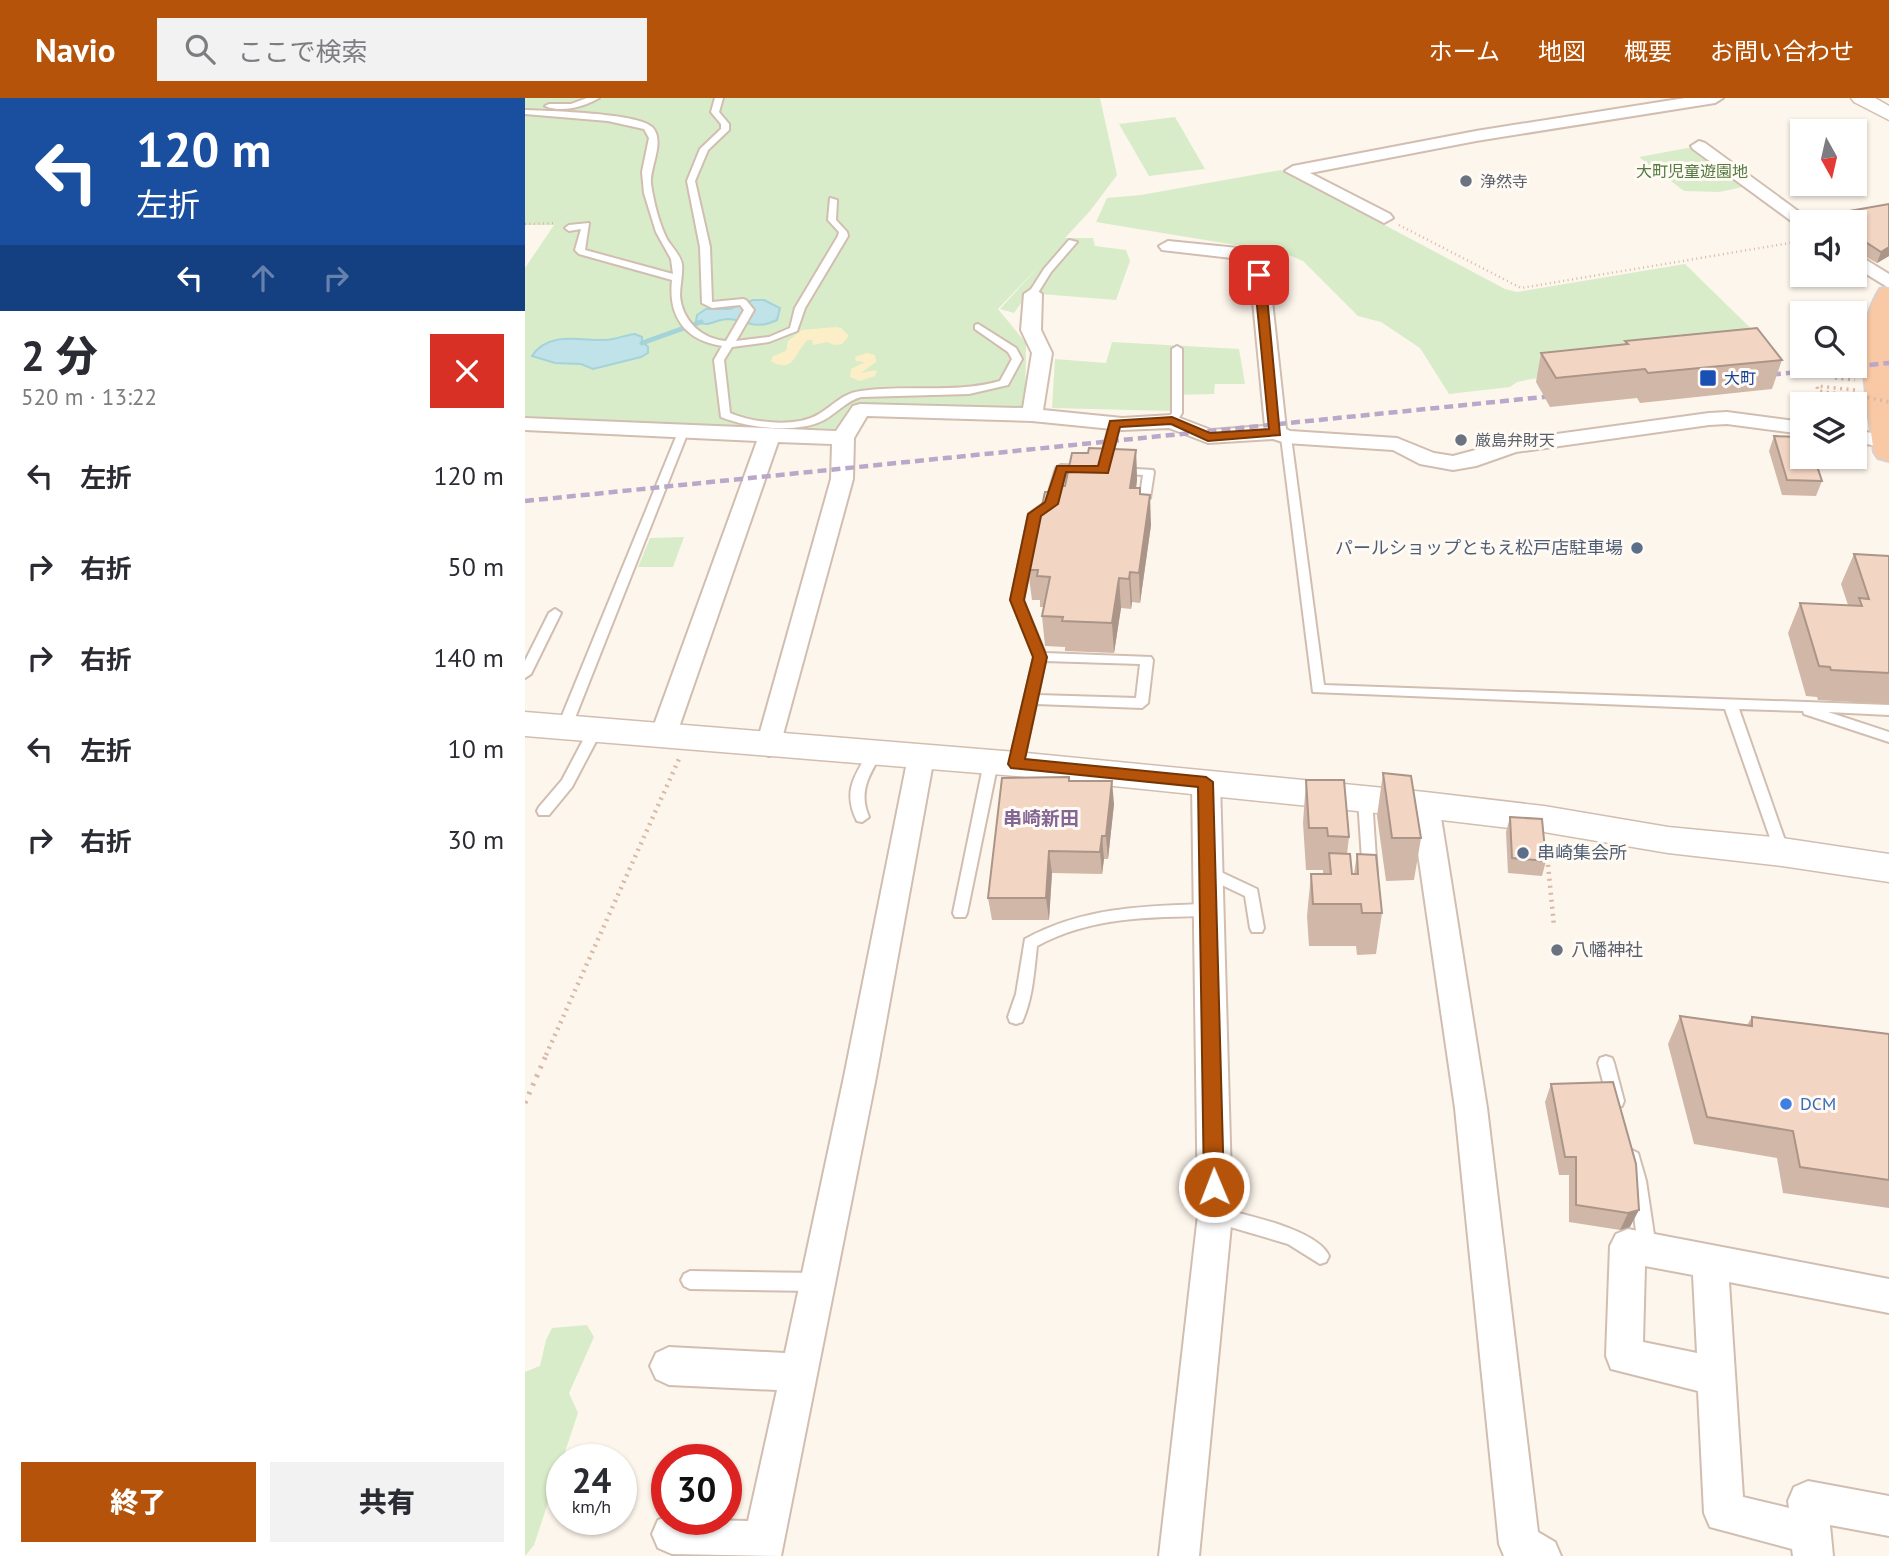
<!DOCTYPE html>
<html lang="ja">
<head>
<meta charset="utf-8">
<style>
  :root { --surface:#fff; --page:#f2f2f3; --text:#2b2b33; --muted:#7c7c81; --accent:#b45309 }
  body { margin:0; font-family:"PT Sans","Noto Sans JP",sans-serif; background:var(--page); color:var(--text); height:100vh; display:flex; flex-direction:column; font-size:26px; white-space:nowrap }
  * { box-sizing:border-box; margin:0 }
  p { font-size:23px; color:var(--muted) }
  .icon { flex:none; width:38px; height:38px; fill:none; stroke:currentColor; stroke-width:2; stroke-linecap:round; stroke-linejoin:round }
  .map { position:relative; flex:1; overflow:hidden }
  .side { display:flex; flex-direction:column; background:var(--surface); width:525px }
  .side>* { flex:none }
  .hud { background:#1a4fa0; color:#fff; overflow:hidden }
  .needle { width:46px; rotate:172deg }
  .fabs { position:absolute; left:1265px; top:21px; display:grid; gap:14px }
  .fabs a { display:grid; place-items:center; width:77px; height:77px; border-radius:0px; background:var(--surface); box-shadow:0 2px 5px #0004; font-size:35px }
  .speed { position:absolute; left:21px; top:1346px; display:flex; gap:14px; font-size:35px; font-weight:700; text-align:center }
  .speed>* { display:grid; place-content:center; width:91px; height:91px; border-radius:50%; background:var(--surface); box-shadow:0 2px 5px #0004; line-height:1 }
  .speed small { font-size:18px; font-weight:400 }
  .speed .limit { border:10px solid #d22; background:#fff; color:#111 }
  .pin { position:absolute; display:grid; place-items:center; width:60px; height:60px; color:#fff; margin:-30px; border-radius:14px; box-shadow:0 4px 10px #0006 }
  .me { position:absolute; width:77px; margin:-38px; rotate:359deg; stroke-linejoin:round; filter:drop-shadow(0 0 5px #0008) }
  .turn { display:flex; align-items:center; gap:24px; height:147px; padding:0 21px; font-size:32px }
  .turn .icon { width:91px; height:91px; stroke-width:2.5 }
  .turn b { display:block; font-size:49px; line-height:60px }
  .lanes { display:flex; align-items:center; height:66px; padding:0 21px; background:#0003; justify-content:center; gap:35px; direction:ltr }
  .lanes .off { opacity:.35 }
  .round { display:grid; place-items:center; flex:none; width:74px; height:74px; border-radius:0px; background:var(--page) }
  .overview { display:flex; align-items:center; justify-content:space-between; height:119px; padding:0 21px }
  h1 { font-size:42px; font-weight:800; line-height:52px }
  .button { display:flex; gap:14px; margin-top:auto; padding:14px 21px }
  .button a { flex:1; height:80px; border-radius:0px; background:var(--accent); color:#fff; font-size:28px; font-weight:800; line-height:80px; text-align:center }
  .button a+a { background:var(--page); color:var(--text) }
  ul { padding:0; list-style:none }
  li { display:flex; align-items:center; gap:21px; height:91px; padding:0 21px }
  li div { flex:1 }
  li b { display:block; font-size:26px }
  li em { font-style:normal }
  header { display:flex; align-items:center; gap:42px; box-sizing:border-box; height:98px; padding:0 35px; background:var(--accent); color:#fff }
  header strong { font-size:33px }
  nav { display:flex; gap:38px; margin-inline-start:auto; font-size:24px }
  .search { width:490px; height:63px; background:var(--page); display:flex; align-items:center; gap:18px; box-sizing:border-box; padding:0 24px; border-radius:0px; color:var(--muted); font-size:26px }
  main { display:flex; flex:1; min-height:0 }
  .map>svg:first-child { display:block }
  .green { fill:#d8ecc9 }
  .sand { fill:#fcefc7 }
  .water { fill:#bfe3e8; stroke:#a5d3da; stroke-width:2 }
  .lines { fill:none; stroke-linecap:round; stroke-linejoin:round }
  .stream { stroke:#a5d3da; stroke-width:5 }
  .service-casing { stroke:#d1beb0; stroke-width:4 }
  .minor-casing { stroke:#d1beb0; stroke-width:4 }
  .tertiary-casing { stroke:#d1beb0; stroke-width:3 }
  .trunk-casing { stroke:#dad1cd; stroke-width:4 }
  .path-far3 { stroke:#d9b8a5; stroke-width:2.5; stroke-dasharray:1 3.5; stroke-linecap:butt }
  .path-far2 { stroke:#d9b8a5; stroke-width:3.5; stroke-dasharray:2 4.5; stroke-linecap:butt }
  .path-far1 { stroke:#d9b8a5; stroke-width:4.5; stroke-dasharray:2 5; stroke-linecap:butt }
  .path { stroke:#d9b8a5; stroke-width:5; stroke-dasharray:2.5 7; stroke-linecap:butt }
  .service { fill:#fff; fill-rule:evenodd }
  .minor { fill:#fff; fill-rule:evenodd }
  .tertiary { fill:#fff; fill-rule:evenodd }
  .trunk { fill:#f9c8a4; fill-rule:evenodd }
  .rail { stroke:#b9a8c9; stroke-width:4.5; stroke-dasharray:9 5; stroke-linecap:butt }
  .path-bridge { stroke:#d9b8a5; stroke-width:3.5; stroke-dasharray:2 4.5; stroke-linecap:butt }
  .wall { fill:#d1b7a8 }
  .shaded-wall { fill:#aa9588 }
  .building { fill:#f3d5c3; stroke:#aa9588; stroke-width:2 }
  .route { fill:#b45309; stroke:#753606; stroke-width:2 }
  .worship-dot { fill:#6b7280; stroke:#fffaf3; stroke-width:2.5 }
  .transit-dot { fill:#1a4fb4; stroke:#fffaf3; stroke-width:2.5 }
  .service-dot { fill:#5c6f8a; stroke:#fffaf3; stroke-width:2.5 }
  .shop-dot { fill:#3f7fe0; stroke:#fffaf3; stroke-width:2.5 }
  .labels { text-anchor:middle; stroke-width:6; stroke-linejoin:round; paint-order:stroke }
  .far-park-label { font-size:16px; fill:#537a41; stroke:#fffaf3 }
  .far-worship-label { font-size:16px; fill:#5b616d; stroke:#fffaf3; text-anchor:start }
  .far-transit-label { font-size:16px; fill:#164399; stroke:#fffaf3; text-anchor:start }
  .service-label { font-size:18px; fill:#4e5e75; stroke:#fffaf3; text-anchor:end }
  .worship-label { font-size:18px; fill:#5b616d; stroke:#fffaf3; text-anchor:start }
  .shop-label { font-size:18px; fill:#366cbe; stroke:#fffaf3; text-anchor:start }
  .neighbourhood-label { font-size:19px; font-weight:bold; fill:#846695; stroke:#fffaf3 }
</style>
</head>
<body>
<header>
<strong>Navio</strong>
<div class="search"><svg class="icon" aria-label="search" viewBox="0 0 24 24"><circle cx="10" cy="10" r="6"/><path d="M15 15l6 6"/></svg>ここで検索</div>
<nav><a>ホーム</a><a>地図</a><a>概要</a><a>お問い合わせ</a></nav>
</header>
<main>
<section class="side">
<div class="hud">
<div class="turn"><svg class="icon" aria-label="left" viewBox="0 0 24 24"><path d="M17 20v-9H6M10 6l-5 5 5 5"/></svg><div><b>120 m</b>左折</div></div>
<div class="lanes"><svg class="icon" aria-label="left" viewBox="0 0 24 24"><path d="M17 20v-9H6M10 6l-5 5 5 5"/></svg><svg class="icon off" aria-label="ahead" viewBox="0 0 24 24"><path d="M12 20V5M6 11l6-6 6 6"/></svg><svg class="icon off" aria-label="right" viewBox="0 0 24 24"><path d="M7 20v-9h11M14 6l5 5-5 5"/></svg></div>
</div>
<div class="overview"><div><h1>2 分</h1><p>520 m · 13:22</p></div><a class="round" style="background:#d93025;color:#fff"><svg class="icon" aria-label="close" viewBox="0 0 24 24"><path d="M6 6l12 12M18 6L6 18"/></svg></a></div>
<ul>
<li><svg class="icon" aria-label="left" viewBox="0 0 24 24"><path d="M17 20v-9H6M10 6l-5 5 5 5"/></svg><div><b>左折</b></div><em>120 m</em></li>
<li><svg class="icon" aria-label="right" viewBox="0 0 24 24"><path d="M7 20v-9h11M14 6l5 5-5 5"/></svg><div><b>右折</b></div><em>50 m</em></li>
<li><svg class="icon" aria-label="right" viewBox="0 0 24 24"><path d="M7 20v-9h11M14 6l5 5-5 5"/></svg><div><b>右折</b></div><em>140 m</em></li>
<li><svg class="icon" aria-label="left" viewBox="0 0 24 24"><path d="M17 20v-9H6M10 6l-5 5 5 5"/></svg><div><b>左折</b></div><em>10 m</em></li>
<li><svg class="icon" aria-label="right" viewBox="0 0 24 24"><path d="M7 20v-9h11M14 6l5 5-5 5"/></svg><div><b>右折</b></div><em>30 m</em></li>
</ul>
<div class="button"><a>終了</a><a>共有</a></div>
</section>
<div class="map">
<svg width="1364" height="1458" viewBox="0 0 1364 1458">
  <rect width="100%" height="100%" fill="#fdf6ec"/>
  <!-- green -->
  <path class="green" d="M0,0H575L592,77L565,113L540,140H568L570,148L601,152L605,163L591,202L503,195L489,215L475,211L517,165L473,211L501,245L500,312L332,305L313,331L0,320V170L29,127H0Z
    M650,19L680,71L624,78L594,26Z
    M1168,49L1222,88L1194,94L1159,93L1114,59Z
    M756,72L980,191L992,194L1160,166L1251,255L1007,281L992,284L985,289L924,296L895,250L856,224L833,218L778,163L759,155L571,124L582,100L616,97Z
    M587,244L714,251L720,286H690L689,296L647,297V313L527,310L530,261L581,265Z
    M159,439L148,469H113L125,440Z
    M62,1227L69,1239L44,1295L53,1315L9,1447L0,1458V1274L15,1268L21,1242L27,1230Z"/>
  <!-- sand -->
  <path class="sand" d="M311,229L316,230L324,238L317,246L309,247L302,244L288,247L287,242H283C271,250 270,278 246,263L248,258L261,253L263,243L277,232Z
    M342,255L350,257L351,264L336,275L352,272L350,278L335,283L325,279L326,271L340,264L331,263L330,259Z"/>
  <!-- water -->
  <path class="water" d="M228,202H239L255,210L252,222C229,233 223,222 203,221C190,221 183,231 171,223L172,217L181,211H205Z
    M110,236L117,239V243L123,249V255L116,259L68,271L56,266L30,265L7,258C22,234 53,242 76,242C88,243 99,237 110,236Z"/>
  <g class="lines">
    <!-- stream -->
    <path class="stream" d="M117,245L176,224"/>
    <!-- service casing -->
    <g class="service-casing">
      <path id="service" d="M62,0H74C59,9 36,15 20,8L24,6H46Z
        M190,0H198L194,14L204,26V32L183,52L170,83L185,149L187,204L218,201L221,202L229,212L211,243L244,239L265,230L270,210L313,138L314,134L303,122L305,100L312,102L311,122L322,134L323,138L280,210L272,233L244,244L207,249L199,262L205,315C229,325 271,330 294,316C309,307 318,295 336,293C383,286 429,296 475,283L487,261L483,254L450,231V227L453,226L491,250L497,261L483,287L444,296L336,299C321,303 312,315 299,322C273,336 223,330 196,319L189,262L197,248C160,242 143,219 147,182L54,156L50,152L56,131L44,133L40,130L44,127L64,125L60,152L148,176L146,161L131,134L119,95L117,74L124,40L119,31L83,23L0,16V12C24,13 112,15 127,29C141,43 124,70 126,86C129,105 134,126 143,143C148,150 155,157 157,166C158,176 155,187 155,198C157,223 177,241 201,243L219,212L215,207L187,210L177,205L175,149L162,83L175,51L196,31V26L186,14Z
        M544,142L552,144L526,174L511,198H505L503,196L519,171Z
        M652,248L657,251V315L651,325L647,326L642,323L647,315V251Z
        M590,322L595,325L584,368L579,371L575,370L574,368L585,325Z
        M158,331L163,334L46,630L39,635L34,633L32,630L153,334Z
        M761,336L766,339L799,587L1364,607V617L1303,614L1364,634V644L1279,616L1278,613L1214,611L1264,754L1262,758H1252L1250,754L1200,611L788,594L756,339Z
        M536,367L560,368L565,371L560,374L541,373L532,406L515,418L498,502L520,555L626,559L628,562L623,605L617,610L511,606L498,666L491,671L484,666L509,559L486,502L504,416L521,404L531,370ZM520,563L615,566L611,600L513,597Z
        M594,370L628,372L629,374L625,400L621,401L615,398L618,377L590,375L589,373Z
        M30,511L36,515L6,576L0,580V563L24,515Z
        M70,627L77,632L47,689L24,717H14L12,713L14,709L37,682L65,629Z
        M350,650L357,655C344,677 333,694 344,719L337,724L332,723C317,693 330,677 345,652Z
        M466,659L473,664L442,815L440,819H430L428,815L459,664Z
        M840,696L847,701L852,776L850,780H840L838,776L833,701Z
        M683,768L732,791L739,830L737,834H727L725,830L720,798L678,778L676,774L678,770Z
        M683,806L688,808L690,812L688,816L683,818C624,819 565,819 512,848C509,874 508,900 497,924L491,926L485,924L483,919L491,896L500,841C558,809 619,808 683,806Z
        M1081,958L1087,960L1089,965L1099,1003L1097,1008L1091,1010L1085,1008L1083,1003L1073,965L1075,960Z
        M1107,1052L1113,1055L1121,1083L1131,1150L1128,1156L1122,1158L1116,1156L1113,1150L1105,1083L1099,1060L1101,1055Z
        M691,1109C719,1117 792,1131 804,1158L801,1164L795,1166L763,1146L685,1123L682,1117L685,1111Z
        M165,1173L291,1175L297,1178L300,1184L297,1190L291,1193L165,1191L159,1188L156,1182L159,1176Z"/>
    </g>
    <!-- minor casing -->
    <g class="minor-casing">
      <path id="minor" d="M1160,0H1198L1190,5L951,43L785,75L865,116L868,120L859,125L760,73L768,68L951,33Z
        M1174,43L1180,45L1288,124H1278V129L1273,128L1168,51L1166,48Z
        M643,143L733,152L742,157L761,331L765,333L872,340L909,355L928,358L988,342L1184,315L1202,314L1278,324V336L1202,326L1184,327L991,354L951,368L928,372L895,366L868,352L761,345L748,341L683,345L644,330L597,332L507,323L342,318L329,340L328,381L253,655L244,658L235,655L231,648L306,381L307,346L253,344L151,638L147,645L138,647L129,645L125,638L232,343L0,332V320L311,333L328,308L335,306L498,310L507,255L496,232L499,196L508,190L517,196L516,232L527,255L518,312L597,320L647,317L686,332L740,328L724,162L637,152L634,148Z
        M1330,155L1364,176V190L1330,169Z
        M1330,332L1364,338V350L1330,344Z
        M396,649L405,652L409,659L351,979L256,1458L147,1456L133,1450L127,1436L133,1422L142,1418V1421L223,1423L252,1292L144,1287L131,1281L125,1268L131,1255L144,1249L260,1255L319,979L383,659L387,652Z
        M681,674L691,677L695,684L707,1117L674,1458H634L673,1117L667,684L671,677Z
        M900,697L910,700L914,707L962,1010L1013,1434L1030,1444L1036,1458H979L974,1446L930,1010L886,707L890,700Z
        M1103,1131L1364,1181V1215L1204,1184L1218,1399L1264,1410L1263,1403L1269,1389L1283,1383L1364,1398V1438L1305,1427L1308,1458H1268L1267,1451L1185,1429L1179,1415L1173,1293L1086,1271L1081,1258L1085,1148L1091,1136ZM1120,1168L1168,1177L1172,1255L1118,1244Z"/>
    </g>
    <!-- tertiary casing -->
    <g class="tertiary-casing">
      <path id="tertiary" d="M1326,0H1350L1364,8V22L1329,4Z
        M0,614L491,654L900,694L1019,708L1143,729L1257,740L1364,756V784L1257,768L1143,755L1019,734L900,720L491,678L0,638Z"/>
    </g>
    <!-- trunk casing -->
    <g class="trunk-casing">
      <path id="trunk" d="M1364,189V363L1353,360L1349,354C1343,307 1326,234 1355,191Z"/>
    </g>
    <!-- path-far3 -->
    <path class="path-far3" d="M0,126L31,125
      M874,127L996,190L1277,143"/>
    <!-- path-far2 -->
    <path class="path-far2" d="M1310,280L1330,282
      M1330,292L1292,288L1293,293L1331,298"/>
    <!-- path-far1 -->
    <path class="path-far1" d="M1021,746L1029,828
      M21,957L154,661"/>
    <!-- path -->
    <path class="path" d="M0,1005L22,955"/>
    <!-- service -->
    <use href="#service" class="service"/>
    <!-- minor -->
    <use href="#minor" class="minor"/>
    <!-- tertiary -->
    <use href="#tertiary" class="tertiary"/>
    <!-- trunk -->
    <use href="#trunk" class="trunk"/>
    <!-- rail -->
    <path class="rail" d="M1233,278L1364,265
      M0,403L1038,297"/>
    <!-- path-bridge -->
    <path class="path-bridge" d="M1336,298L1364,304"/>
  </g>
  <!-- wall -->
  <path class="wall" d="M1364,106V158L1352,165L1331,153H1330V124H1298L1301,117Z
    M1278,218V238L1273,232Z
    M1330,226L1337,234L1332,248L1330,249Z
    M1100,243L1257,262L1247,291L1115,305L1112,300L1025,309L1011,284L1016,255L1100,246Z
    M1249,338L1297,383L1291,398L1257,397L1244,353Z
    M611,352L612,382L611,390L616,396L626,427L615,505L607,504L606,511L596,510L589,555L540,553V549L520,548L517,518L519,509H515V502H507L503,472L529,394Z
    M1329,456L1364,458V606L1293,602L1292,599L1281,598L1263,535L1275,505L1323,507L1316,486Z
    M858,675L896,740L889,782L861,783L852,718Z
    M781,682L824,739L822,756L827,776H829L832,756L857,815L851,856L832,857L831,848H784L782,818L786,776H798V772H781L778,725Z
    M545,683L589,706L583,761H579L577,776L527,775L524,822H467L463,800Z
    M985,719L1021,763L1017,778L983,775L981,734Z
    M1155,918L1222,927L1227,919L1364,936V1110L1258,1095L1252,1060L1169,1046L1143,946Z
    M1088,984L1105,1129L1095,1132L1044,1124V1077H1034L1020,1004L1026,986Z"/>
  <!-- shaded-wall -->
  <path class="shaded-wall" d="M1336,141L1331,153H1330V148L1332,142Z
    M1364,149V158L1352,165L1356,154Z
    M611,352L612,382L607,420L605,390Z
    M625,397L626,427L615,505L614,475Z
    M605,474L607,504L606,511L604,481Z
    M594,480L596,510L589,555L587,525Z
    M587,683L589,706L583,761L581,738Z
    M577,738L579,761L577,776L575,754Z
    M524,753L527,775L524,822L521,800Z
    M1114,1112L1105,1129L1095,1132L1103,1115Z"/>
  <!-- building -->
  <path class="building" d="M1364,106V149L1356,154L1336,141L1332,142L1330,141V124H1310L1301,117Z
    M1330,226L1337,234L1330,235Z
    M1232,230L1257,262L1123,275L1120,271L1031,280L1016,255L1103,246L1100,243Z
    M1249,338L1278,339V359H1289L1297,383L1262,382Z
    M564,350L611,352L605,390H615V396L625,397L614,475L605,474L604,481L594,480L587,525L537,523L538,519L517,518L525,479L512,478L513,472H503L520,394H529L530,388H540L547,355H563Z
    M1329,456L1364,458V575L1306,572L1305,569L1294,568L1275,505L1337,508L1334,500L1344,501Z
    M858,675L886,678L896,740H867Z
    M544,679V683H587L581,738H577L575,754L524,753L521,800H463L477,680Z
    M781,682H819L824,739L803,738L802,730H784Z
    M985,719L1017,721L1021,763L987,760Z
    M804,755L825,756L827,776H833L832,756L851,757L857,815H837L836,806H788L786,776H806Z
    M1155,918L1227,928V919L1364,936V1082L1275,1069L1268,1033L1182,1019Z
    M1088,984L1111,1066L1114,1112L1103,1115L1051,1107V1059H1040L1026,986Z"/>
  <!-- route -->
  <path class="route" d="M734,173L740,177L755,337L683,343L646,326L595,329L583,375L541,374L533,406L516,418L499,502L522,559L500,661L681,679L688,684L699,1089L696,1095L689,1098L682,1095L679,1089L673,689L486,670L483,666L508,559L485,502L503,416L520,404L532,368H573L585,323L647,319L685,335L744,331L729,177Z"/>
  <!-- markers -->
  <g class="worship-dot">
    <circle cx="941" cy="83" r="7"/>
    <circle cx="936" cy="342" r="7"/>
    <circle cx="1032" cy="852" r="7"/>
  </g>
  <rect class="transit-dot" x="1174" y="271" width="18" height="18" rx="3.5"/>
  <g class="service-dot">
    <circle cx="1112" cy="450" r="7"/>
    <circle cx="998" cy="755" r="7"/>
  </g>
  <circle class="shop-dot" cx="1261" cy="1006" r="7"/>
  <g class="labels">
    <!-- far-park labels -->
    <g class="far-park-label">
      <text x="1167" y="79">大町児童遊園地</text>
    </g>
    <!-- far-worship labels -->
    <g class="far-worship-label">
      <text x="955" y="89">浄然寺</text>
      <text x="950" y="348">厳島弁財天</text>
    </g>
    <!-- far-transit labels -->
    <g class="far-transit-label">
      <text x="1199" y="286">大町</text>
    </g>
    <!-- service labels -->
    <g class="service-label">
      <text x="1098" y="456">パールショップともえ松戸店駐車場</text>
      <text x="1012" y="761" text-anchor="start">串崎集会所</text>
    </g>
    <!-- worship labels -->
    <g class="worship-label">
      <text x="1046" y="858">八幡神社</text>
    </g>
    <!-- shop labels -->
    <g class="shop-label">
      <text x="1275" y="1012">DCM</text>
    </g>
    <!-- neighbourhood labels -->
    <g class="neighbourhood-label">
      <text x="516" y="727">串崎新田</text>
    </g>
  </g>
</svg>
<div class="fabs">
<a><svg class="needle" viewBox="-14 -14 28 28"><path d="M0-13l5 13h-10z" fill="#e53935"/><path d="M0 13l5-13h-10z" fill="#7c7c81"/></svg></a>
<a><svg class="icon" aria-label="sound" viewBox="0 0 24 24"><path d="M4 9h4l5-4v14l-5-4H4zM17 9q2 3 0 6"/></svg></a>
<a><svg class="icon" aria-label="search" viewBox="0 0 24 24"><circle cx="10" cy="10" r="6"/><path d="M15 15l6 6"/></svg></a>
<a><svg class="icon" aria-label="layers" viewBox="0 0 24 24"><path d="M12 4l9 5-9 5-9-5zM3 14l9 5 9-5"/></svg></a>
</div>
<div class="speed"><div>24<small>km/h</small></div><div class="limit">30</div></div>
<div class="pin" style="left:734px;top:177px;background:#d93025"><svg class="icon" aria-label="arrive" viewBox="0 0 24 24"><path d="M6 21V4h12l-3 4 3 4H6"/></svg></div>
<svg class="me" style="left:689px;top:1089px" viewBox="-20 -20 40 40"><circle r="17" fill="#b45309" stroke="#fff" stroke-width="3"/><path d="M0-11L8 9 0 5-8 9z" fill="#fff"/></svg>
</div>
</main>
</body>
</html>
